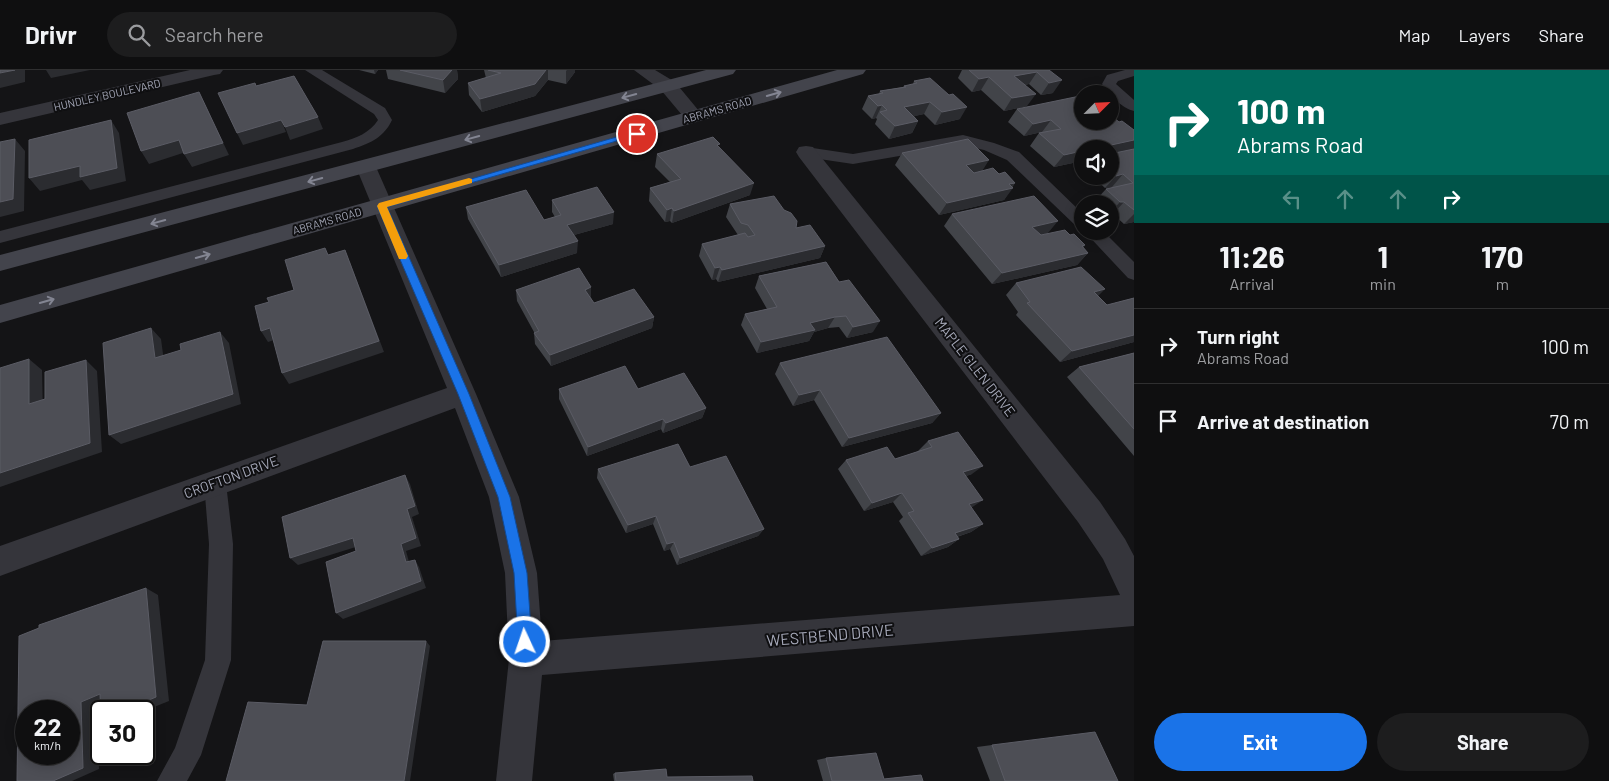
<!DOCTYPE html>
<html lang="en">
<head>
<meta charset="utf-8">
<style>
  :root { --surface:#0f0f10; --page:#1d1d1e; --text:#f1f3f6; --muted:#9b9c9f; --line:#2f2f30; --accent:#1a73e8 }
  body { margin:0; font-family:Barlow,sans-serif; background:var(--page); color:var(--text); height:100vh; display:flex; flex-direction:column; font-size:19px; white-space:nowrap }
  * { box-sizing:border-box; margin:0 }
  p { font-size:16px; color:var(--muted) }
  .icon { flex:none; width:28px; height:28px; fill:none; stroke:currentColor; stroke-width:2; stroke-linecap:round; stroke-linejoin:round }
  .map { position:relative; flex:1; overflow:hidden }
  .details { display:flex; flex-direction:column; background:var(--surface); width:475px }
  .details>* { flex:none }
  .hud { background:#00695c; color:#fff; overflow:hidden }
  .needle { width:32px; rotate:66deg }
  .fabs { position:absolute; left:1074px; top:15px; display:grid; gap:10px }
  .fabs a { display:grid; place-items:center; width:45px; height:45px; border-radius:50%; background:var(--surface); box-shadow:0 2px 12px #0003,0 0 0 1px var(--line); font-size:25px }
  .speed { position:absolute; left:15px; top:630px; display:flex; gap:10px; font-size:25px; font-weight:700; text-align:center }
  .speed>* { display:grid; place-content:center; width:65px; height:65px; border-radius:50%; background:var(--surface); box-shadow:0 2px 12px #0003,0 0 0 1px var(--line); line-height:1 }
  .speed small { font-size:12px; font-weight:400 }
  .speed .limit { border:2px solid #111; border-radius:8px; background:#fff; color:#111 }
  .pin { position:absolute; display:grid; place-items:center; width:42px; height:42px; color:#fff; margin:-21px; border:2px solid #fff; border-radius:50%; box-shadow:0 1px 5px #0007 }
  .me { position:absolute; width:55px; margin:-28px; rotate:357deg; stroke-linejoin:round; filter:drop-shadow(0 0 4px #0008) }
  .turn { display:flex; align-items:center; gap:18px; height:105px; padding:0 20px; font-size:22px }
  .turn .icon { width:65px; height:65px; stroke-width:2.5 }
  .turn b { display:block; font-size:35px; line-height:42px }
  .lanes { display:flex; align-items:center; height:48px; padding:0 20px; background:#0003; justify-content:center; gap:25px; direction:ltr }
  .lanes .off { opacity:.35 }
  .eta { display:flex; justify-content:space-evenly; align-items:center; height:85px; text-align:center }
  .eta b { font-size:30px; font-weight:700; line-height:35px }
  .cta { display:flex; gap:10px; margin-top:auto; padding:10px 20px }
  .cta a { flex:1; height:58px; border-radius:30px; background:var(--accent); color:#fff; font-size:20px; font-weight:700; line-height:58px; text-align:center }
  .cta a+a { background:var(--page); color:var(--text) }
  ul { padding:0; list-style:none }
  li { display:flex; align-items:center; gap:15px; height:75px; padding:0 20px; border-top:1px solid var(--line) }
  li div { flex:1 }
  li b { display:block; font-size:19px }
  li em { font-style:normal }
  header { display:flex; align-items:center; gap:30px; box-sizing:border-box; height:70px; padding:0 25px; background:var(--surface); border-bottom:1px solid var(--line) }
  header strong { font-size:24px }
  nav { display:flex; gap:28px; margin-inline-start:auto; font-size:18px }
  .search { width:350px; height:45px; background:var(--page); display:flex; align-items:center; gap:12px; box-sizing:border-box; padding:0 18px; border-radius:28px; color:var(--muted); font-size:19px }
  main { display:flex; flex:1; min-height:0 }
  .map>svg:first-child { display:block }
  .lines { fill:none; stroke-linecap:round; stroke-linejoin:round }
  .lane { fill:#35353b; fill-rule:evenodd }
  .street { fill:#35353b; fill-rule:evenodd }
  .secondary { fill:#43444c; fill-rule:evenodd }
  .wall { fill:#424449 }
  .shaded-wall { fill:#2b2c30 }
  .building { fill:#4d4e55; stroke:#5b5c65; fill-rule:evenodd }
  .oneway { stroke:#838592 }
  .route { fill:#1a73e8; stroke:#114b97 }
  .slow { fill:#f59e0b }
  .labels { text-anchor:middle; stroke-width:4; stroke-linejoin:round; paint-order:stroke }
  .far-street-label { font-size:11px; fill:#a5a8b8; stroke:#0f0f11 }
  .street-label { font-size:14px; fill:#a5a8b8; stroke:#0f0f11 }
  .near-street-label { font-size:16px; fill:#a5a8b8; stroke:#0f0f11 }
</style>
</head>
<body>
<header>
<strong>Drivr</strong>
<div class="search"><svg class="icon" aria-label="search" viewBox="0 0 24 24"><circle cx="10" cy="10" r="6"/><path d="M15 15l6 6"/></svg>Search here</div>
<nav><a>Map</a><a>Layers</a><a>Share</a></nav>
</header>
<main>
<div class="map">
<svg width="1134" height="711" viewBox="0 0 1134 711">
  <rect width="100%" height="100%" fill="#141416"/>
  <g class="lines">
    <!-- lane -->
    <path class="lane" d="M305,0H322L385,38L392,50C384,67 371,73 353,79L0,173V161L342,72C356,68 370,63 378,50L374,44Z
      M1125,0H1134V6L1118,11L1116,14L1134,30V41C1121,38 1109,24 1102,14L1107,5Z
      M963,65L994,73L1019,82L1082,143V158L1076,156L1007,90L984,80L963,75L853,94L806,87L798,82L806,77L853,84Z
      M1084,161H1103L1134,192V210L1128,208Z
      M215,403L223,406L226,413L233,474L231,590L201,685L187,711H157L175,678L205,590L209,474L204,413L207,406Z"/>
    <!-- street -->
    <path class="street" d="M190,0H223L220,4L214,5L0,55V43Z
      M634,0H655L675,12L704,47L701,51H687L661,20Z
      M806,76L813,77L1100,432L1125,469L1134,486V556L542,605L532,711H496L509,589L505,503L489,427L455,338L0,506V476L447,318L356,97L359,92L366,90L373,92L376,97L476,324L519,427L537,503L542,571L1120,525L1103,489L1078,452L799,87L796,82L799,77Z"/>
    <!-- secondary -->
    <path class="secondary" d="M706,0H736L733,4L0,201V185Z
      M837,0H866L863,4L0,253V235Z"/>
  </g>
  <!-- wall -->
  <path class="wall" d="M359,0H378L375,4Z
    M386,0H457L458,9L445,23L388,9Z
    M484,0H575V2L566,14L548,10L535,26L482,42L469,25L468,13L486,8Z
    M962,0H1049L1053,23L1041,25L1029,14L1025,15L1027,36L1004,41L981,20L972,22L958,8Z
    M914,11L960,49L935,55L924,44L914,46L918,51L912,63L889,69L875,54L877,49L876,48L872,49L862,39L868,26L879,24L880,21L903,17L904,16L913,14Z
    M1017,39L1082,51L1119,52L1134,60V79L1133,80L1134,79V152L1124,154L1113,144H1110V134H1097L1095,131L1106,119L1113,117H1112L1105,118L1092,106H1110V79H1082V91L1054,97L1030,76L1039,63L1042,62L1024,66L1008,52Z
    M719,77L750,125L672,153L670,151L665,152L649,131L650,118L670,112L655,97L657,84Z
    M902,83L982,101L1015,113L1004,130L939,145L895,95Z
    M552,130L613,154L574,165L577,183L501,207L468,149L466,137L544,150L555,147L552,142Z
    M730,134L796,158L825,176L820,188L718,212L716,209L712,210L699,186L702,174L738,165L726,147Z
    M952,144L1048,163L1040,165H1070L1085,175L1083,178L1088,183L1077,195L992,214L944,156Z
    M826,192L873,262L847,268L839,257L828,258L814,262L809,271L757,283L741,255L745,244L767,239L755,218L759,206Z
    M1016,213L1098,226L1107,235L1134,228V272L1060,292L1016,245L1018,242L1006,225Z
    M591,217V228L594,233L654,247L652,258L551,296L535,274L534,263V262L517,231L516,220Z
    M1134,283V386L1067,307L1079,297Z
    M780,293L941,343L932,353L842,377L814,330L793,336L775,304Z
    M559,319H638L706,338L702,348L663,363L661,359L587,386L559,329Z
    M928,371L972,404L966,406L971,438L983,454L971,462L957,467L959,469L948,477L921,486L899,451L903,447L893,432L864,441L838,399L846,390L895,389L919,381H918Z
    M690,397L764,459L758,466L677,495L670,479L664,481L653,454L626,463L597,408L598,399Z
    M992,675L1118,711H990L977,677Z
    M826,688L884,709L921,705L923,711H823L817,690Z
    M615,703L667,707L753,711H614L613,704Z"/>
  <!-- shaded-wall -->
  <path class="shaded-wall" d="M15,0H25V12L0,18V3Z
    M46,0H90L51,8Z
    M374,0H378L375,4Z
    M450,0H457L458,9L445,23L443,10Z
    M546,0H548V10L535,26L482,42L480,29Z
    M567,0H575V2L566,14V1Z
    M1037,2L1029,14L1007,18L1014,6Z
    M989,7L981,20L972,22L979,9Z
    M1062,10L1053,23L1041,25L1049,13Z
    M199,22L229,85L192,97L184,84Z
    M1036,24L1027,36L1004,41L1012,28Z
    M930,32L924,44L898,50L904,37Z
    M882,35L876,48L872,49L878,36Z
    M967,37L960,49L935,55L942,42Z
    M318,47L323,59L290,70L285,57Z
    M111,50L119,63L126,111L90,120L82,110L40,121L29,108Z
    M281,50L286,62L243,75L237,63Z
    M1051,50L1042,62L1024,66L1033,54Z
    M918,51L912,63L889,69L895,56Z
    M15,69L25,81L24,141L0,147V132Z
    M179,70L186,82L149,94L141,81Z
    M1134,70V79L1133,80L1110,85V79H1093Z
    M1082,81V91L1054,97L1064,85Z
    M989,90L981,103L959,108L966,95Z
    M1123,104L1112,117L1105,118L1116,106Z
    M754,113L750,125L672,153L674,141Z
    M1015,113L1010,119L1013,118L1004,130L939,145L947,133L1009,114Z
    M1120,132H1124L1113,144H1110V143Z
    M672,138L670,151L665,152L667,140Z
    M614,142L613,154L567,167V155Z
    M1134,144V152L1124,154Z
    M1058,151L1048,163L1022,169L1032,157Z
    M578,171L577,183L501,207L499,195Z
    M1085,175L1076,186L1088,183L1077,195L992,214L1002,203Z
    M825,176L820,188L718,212L722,200Z
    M350,192L384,282L289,314L282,303Z
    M720,197L716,209L712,210L715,198Z
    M591,217V229L585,220Z
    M1105,219L1093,231L1094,222Z
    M654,247L652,258L551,296L550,285Z
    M835,247L828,258L814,262L809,271L757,283L761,272L810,253Z
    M880,251L873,262L847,268L853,257Z
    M151,258L161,269L165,299L155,288Z
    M270,258L277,269L268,272L261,261Z
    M220,262L229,273L241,334L121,374L109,365Z
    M1134,265V272L1060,292L1072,281Z
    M29,289L42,300L43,344L29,334Z
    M86,290L97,301L102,382L0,417V403Z
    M820,320L814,330L793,336L799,325Z
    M706,338L702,348L663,363L666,353Z
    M941,343L932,353L842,377L849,368Z
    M663,349L661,359L587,386L588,377Z
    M983,396L972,404L952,411L963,402Z
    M405,405L410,414L419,444L412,447L421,476L406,481L411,499L406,492L401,474L407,439Z
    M902,423L893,432L864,441L872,433Z
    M983,430L971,438L969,434Z
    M656,446L653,454L626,463L628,455Z
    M983,454L971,462L944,471L955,463Z
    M764,459L758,466L677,495L680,488Z
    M353,468L359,476L298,495L290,488Z
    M959,469L948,477L921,486L932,478Z
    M674,472L670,479L664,481L667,474Z
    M415,490L419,497L426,518L343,549L336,543Z
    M146,518L158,525L169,631L144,641H123Z
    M426,571L430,576L410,711H404Z
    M100,624L115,628L97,635L99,699L72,711H53L81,632Z"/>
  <!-- building -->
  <path class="building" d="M0,0H15L0,3Z
    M400,0H452L443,10Z
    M488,0H546L535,14L480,29L468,13L501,3Z
    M969,0H1049L1062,10L1049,13L1037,2L1014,6L1036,24L1012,28L989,7L979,9Z
    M294,6L318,47L285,57L281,50L237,63L218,23L255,13L256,16Z
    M930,8L949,25L953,24L967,37L942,42L930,32L904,37L918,51L895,56L880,42L887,40L882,35L878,36L868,26L883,23L880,21L906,17L904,16L917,13L914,11Z
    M199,22L223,73L184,84L179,70L141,81L127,43Z
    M1080,26L1082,28V51H1110V47H1113L1119,52L1122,51L1134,60V70L1093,79H1082V81L1064,85L1039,63L1061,59L1051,50L1033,54L1017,39Z
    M111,50L117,98L80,107V96L29,108V70Z
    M713,67L720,74L717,75L754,113L674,141L672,138L667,140L650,118L681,109L657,84Z
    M15,69L13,129L0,132V72Z
    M968,69L989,90L966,95L974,103L993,98L999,104L1005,102L1015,113L1009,114L1013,118L947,133L902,83Z
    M1134,79V140L1124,132H1120L1106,119L1133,113L1123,104L1116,106L1110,101V84Z
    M597,117L614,142L567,155L578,171L499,195L466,137L526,120L544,150L561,145L552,130Z
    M774,126L784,140L791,143L797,151L796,158L810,155L825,176L722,200L720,197L715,198L702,174L745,163L748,167L755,165L748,155L741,153L730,134Z
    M1034,126L1058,151L1032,157L1041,165L1065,160L1070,165L1074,164L1085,175L1082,176L1088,183L1002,203L952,144Z
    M325,178L328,185L345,180L379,271L282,303L270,258L261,261L255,236L269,232L267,228L294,220L285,190Z
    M826,192L839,212L849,210L880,251L853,257L846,246L835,247L810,253L815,260L761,272L745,244L777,237L759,206Z
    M1081,197L1105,219L1094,222L1107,235L1134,228V265L1072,281L1027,233L1030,232L1016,213Z
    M579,198L591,217L585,220L594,233L634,219L654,247L550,285L534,263L539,261L516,220Z
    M151,258L155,288L181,280L180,274L220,262L233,324L109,365L103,273Z
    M887,267L941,343L849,368L820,320L799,325L780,293Z
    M1134,283V359L1079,297Z
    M29,289V334L45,329V302L86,290L90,373L0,403V298Z
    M625,296L638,319L684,303L706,338L666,353L663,349L588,377L559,319Z
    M958,362L983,396L963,402L983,430L969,434L983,454L955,463L959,469L932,478L908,443L914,441L902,423L872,433L846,390L887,377L895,389L932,377L928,371Z
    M678,374L690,397L726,386L764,459L680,488L674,472L667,474L656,446L628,455L598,399Z
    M405,405L415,436L407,439L416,468L401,474L406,492L415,490L421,511L336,543L326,492L356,481L353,468L290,488L282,447Z
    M146,518L156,627L123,641H101V650L100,624L81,632L83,698L53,711H17L19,566L39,558V555ZM26,641H69V684H26Z
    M323,571H426L404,711H226L248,632L307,635Z
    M1095,662L1118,711H1005L992,675Z
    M876,683L884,709L921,705L923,711H832L826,688Z
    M666,699L667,707L752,706L753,711H616L615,703Z"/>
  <!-- one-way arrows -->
  <defs><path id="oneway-shaft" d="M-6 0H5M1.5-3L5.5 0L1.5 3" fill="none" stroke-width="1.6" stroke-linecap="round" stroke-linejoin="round" transform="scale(1.25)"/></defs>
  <g class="oneway">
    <use href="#oneway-shaft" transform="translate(774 24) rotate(-16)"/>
    <use href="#oneway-shaft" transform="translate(629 26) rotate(165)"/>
    <use href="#oneway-shaft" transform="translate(472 68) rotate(165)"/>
    <use href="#oneway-shaft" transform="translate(315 110) rotate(165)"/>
    <use href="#oneway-shaft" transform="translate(158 152) rotate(165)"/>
    <use href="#oneway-shaft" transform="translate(203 186) rotate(-16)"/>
    <use href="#oneway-shaft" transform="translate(47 231) rotate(-16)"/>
  </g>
  <!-- route -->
  <path class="route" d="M634,62L641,64L387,137L469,324L510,427L527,503L532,572L530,577L525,579L520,577L518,572L514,503L498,427L458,324L377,136Z"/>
  <!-- slow -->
  <path class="slow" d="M469,108L472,109V113L387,137L408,186L406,189H399L377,136L379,133Z"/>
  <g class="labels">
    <!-- far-street labels -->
    <g class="far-street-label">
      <text transform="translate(107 25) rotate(-13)" y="4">HUNDLEY BOULEVARD</text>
      <text transform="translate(717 40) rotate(-16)" y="4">ABRAMS ROAD</text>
      <text transform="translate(327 151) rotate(-16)" y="4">ABRAMS ROAD</text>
    </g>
    <!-- street labels -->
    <g class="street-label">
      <text transform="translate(975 297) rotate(52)" y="5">MAPLE GLEN DRIVE</text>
      <text transform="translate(231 407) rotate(-20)" y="5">CROFTON DRIVE</text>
    </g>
    <!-- near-street labels -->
    <g class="near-street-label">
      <text transform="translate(830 565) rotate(-5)" y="6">WESTBEND DRIVE</text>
    </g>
  </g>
</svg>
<div class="fabs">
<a><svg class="needle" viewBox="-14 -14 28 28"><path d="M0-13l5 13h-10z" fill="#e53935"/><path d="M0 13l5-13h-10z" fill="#9b9c9f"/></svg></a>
<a><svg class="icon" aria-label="sound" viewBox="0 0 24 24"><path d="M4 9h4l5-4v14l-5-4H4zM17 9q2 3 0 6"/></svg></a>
<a><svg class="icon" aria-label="layers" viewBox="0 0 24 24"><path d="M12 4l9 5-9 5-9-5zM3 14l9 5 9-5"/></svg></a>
</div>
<div class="speed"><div>22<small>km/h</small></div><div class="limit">30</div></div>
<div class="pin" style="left:637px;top:64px;background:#d93025"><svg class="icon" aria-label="arrive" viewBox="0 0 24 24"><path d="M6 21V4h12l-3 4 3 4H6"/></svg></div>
<svg class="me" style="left:525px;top:572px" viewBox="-20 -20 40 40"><circle r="17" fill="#1a73e8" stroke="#fff" stroke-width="3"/><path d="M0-11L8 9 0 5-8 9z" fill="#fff"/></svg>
</div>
<section class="details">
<div class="hud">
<div class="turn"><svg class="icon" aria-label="right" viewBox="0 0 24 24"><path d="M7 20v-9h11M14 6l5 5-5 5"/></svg><div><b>100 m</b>Abrams Road</div></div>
<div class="lanes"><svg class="icon off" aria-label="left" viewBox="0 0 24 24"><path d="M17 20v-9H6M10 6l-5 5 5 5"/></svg><svg class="icon off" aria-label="ahead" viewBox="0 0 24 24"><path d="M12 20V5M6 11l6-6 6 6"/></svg><svg class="icon off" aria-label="ahead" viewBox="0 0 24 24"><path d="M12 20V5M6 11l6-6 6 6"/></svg><svg class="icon" aria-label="right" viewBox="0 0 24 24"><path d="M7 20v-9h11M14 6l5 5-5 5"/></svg></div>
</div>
<div class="eta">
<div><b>11:26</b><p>Arrival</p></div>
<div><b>1</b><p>min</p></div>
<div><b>170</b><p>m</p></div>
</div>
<ul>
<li><svg class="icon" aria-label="right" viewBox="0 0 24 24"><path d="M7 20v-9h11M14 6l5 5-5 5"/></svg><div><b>Turn right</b><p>Abrams Road</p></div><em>100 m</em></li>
<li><svg class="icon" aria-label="arrive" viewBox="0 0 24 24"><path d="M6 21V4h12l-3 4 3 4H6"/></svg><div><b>Arrive at destination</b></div><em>70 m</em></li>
</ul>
<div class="cta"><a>Exit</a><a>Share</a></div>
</section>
</main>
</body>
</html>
